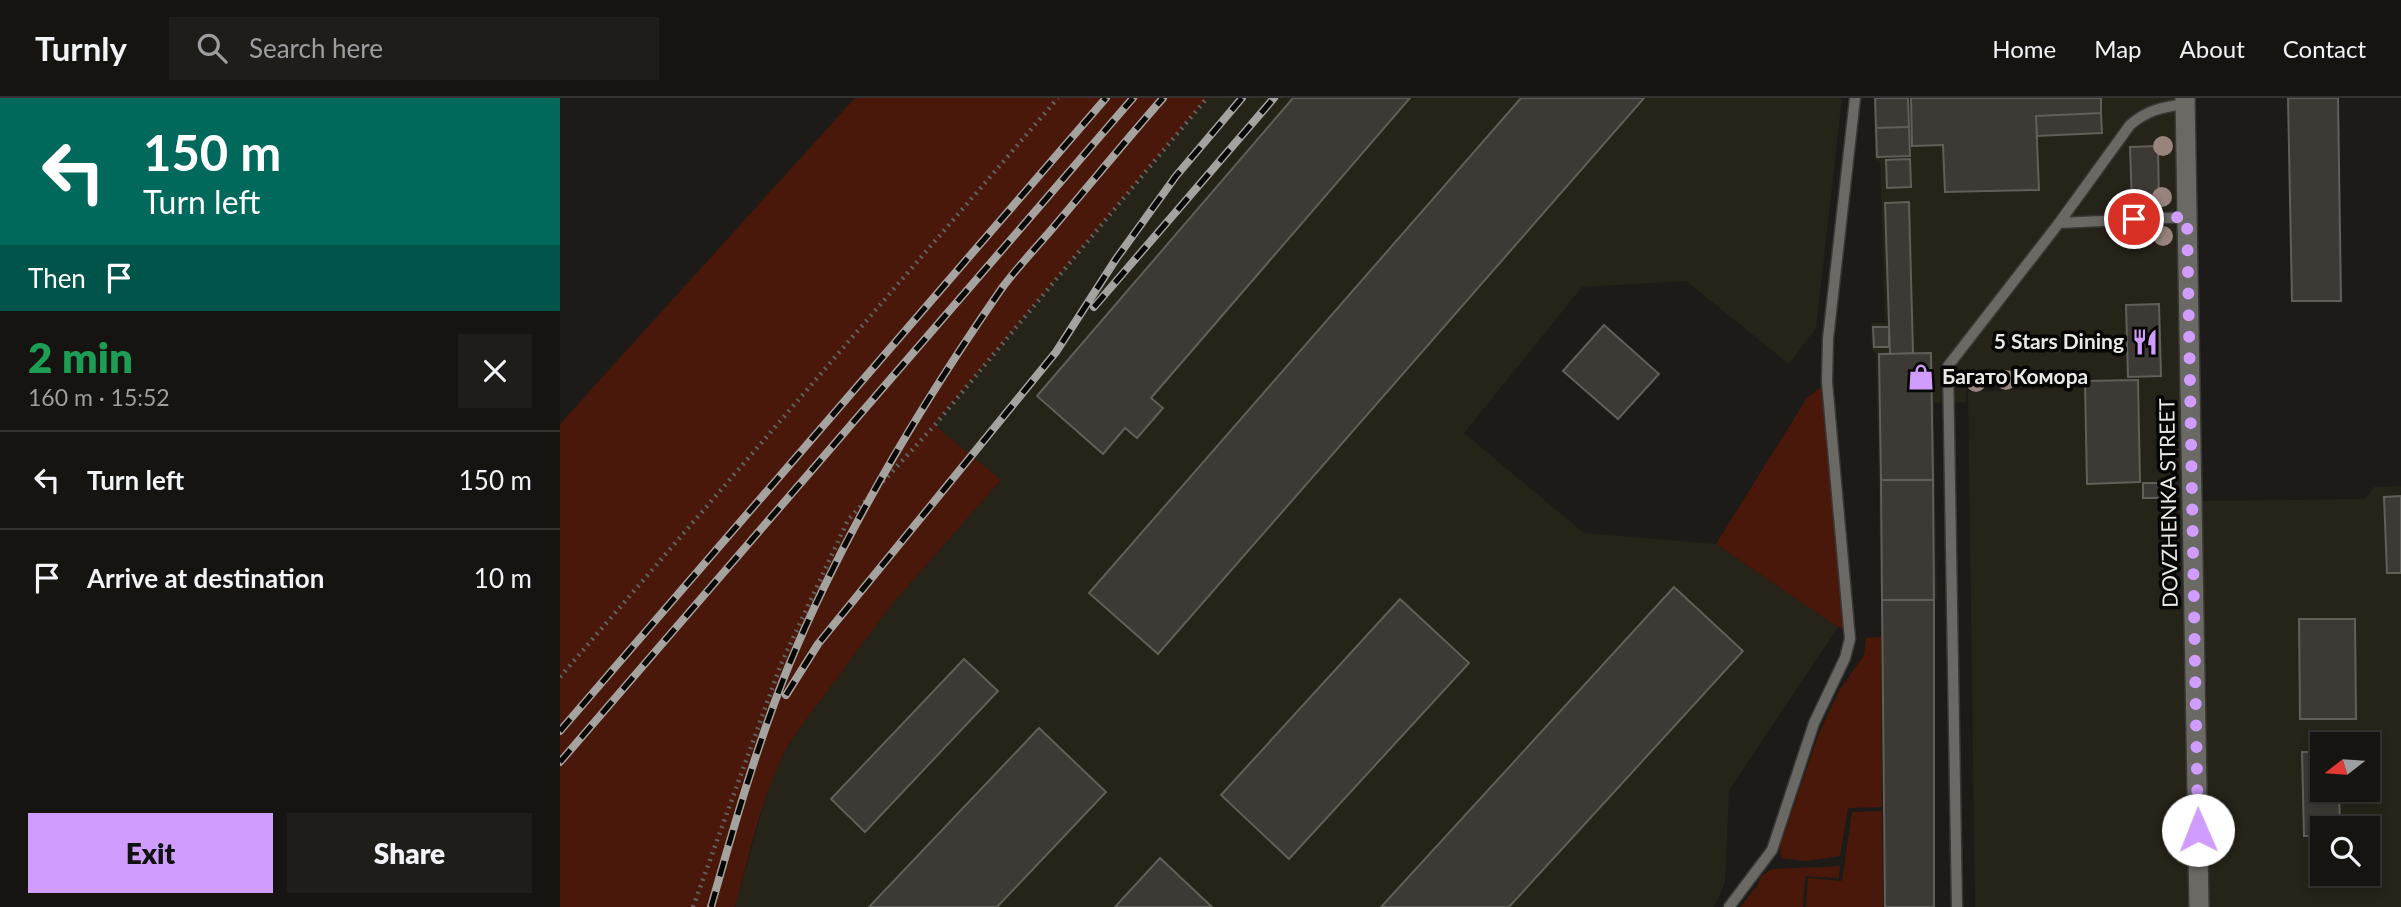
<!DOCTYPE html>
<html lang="en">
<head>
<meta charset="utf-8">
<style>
  :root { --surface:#151411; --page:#1e1d1a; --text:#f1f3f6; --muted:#9d9e9f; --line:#343331; --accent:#d09dfe }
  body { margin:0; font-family:Lato,sans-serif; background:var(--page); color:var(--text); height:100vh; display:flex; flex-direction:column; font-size:26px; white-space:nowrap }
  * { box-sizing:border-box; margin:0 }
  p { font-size:23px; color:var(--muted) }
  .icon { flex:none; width:38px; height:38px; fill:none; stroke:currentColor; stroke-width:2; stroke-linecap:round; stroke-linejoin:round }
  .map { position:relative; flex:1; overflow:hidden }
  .side { display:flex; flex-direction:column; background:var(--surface); width:560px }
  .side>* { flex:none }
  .guide { background:#00695c; color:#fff; overflow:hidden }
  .needle { width:46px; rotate:253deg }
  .controls { position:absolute; left:1750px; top:634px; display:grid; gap:14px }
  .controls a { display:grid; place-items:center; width:70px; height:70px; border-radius:0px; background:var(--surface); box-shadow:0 4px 10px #0003,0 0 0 2px var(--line); font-size:35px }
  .pin { position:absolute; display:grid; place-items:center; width:60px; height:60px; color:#fff; margin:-30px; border:4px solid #fff; border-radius:50%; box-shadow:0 2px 7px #0007 }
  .me { position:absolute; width:77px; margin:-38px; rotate:359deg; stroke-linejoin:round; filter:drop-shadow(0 0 5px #0008) }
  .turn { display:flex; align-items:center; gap:24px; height:147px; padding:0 28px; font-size:32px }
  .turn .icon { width:91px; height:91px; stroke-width:2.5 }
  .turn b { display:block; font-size:49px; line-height:60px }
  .then { display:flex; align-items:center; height:66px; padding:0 28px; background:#0003; gap:14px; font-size:26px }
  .round { display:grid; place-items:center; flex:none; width:74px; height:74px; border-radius:0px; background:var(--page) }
  .headline { display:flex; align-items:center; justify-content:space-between; height:119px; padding:0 28px }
  h1 { font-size:42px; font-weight:800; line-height:52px; color:#1e9e55 }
  .action { display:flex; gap:14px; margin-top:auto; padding:14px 28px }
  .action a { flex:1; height:80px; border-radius:0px; background:var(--accent); color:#111; font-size:28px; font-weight:800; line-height:80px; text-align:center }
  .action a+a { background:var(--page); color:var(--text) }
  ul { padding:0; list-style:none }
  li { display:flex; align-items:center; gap:21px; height:98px; padding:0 28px; border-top:2px solid var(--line) }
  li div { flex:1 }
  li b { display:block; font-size:26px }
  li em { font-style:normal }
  header { display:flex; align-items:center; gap:42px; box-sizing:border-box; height:98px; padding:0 35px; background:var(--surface); border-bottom:2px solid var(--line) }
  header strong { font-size:33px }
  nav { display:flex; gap:38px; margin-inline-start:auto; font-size:24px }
  .search { width:490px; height:63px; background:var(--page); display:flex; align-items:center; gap:18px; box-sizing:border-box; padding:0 24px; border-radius:0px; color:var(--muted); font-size:26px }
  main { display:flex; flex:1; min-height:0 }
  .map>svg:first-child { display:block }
  .built { fill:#262319; fill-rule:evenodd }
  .green { fill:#4a180a }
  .building { fill:#3d3935; stroke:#625e59; stroke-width:2 }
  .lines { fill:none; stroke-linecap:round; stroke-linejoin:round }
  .service-casing { stroke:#393836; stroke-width:13 }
  .secondary-casing { stroke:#393836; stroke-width:22 }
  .path { stroke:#62615d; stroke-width:4.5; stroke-dasharray:2 5; stroke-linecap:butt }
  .service { stroke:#6a6964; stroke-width:10 }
  .secondary { stroke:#6a6964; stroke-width:19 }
  .rail-casing { stroke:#a4a3a0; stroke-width:8 }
  .rail { stroke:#060605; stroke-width:5; stroke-dasharray:16; stroke-linecap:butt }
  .tree { fill:#98847c }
  .route { stroke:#d09dfe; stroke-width:12; stroke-dasharray:0 21.6 }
  .labels { text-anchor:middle; stroke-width:7; stroke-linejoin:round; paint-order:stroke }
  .poi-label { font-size:21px; font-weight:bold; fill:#eae9e6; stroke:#060605; text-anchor:end }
  .street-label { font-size:21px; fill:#eae9e6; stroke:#060605 }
</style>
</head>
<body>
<header>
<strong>Turnly</strong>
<div class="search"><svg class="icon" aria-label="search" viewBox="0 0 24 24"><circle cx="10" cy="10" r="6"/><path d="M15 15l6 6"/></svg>Search here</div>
<nav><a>Home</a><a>Map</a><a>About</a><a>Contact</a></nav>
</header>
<main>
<section class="side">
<div class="guide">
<div class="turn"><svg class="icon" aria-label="left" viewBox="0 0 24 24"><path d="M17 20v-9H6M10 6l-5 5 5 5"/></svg><div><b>150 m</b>Turn left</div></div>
<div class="then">Then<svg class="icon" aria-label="arrive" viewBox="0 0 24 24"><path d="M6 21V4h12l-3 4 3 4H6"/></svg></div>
</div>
<div class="headline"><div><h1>2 min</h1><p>160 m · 15:52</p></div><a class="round"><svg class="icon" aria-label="close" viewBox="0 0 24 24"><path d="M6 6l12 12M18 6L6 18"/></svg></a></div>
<ul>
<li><svg class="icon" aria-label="left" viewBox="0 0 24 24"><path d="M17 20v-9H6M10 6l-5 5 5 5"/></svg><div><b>Turn left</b></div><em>150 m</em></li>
<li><svg class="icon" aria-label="arrive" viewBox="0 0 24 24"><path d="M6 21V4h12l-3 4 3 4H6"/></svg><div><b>Arrive at destination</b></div><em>10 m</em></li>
</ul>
<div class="action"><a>Exit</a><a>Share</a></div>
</section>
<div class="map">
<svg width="1841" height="809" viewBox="0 0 1841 809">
  <rect width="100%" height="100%" fill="#1c1b17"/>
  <!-- built -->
  <path class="built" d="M647,0H1282L1256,230L1229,266L1126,183L1022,189L904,335L1024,435L1156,446L1278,529L1169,692L1165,785L1154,809H175L208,690L218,666L231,642L332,506L441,382L374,328Z
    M1314,0H1625L1632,403L1805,401L1814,389L1841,388V809H1415L1408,294L1497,290L1407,289L1406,304L1374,305L1377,501L1321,502L1316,256L1312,252L1311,225H1325L1320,64L1315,61ZM1762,646H1808V691H1762ZM1762,730H1808V775H1762Z"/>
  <!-- green -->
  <path class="green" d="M295,0H647L374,327L441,382L332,506L231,642C202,693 191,752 175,809H0V326Z
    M1458,279L1462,285L1405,287L1408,281Z
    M1267,284L1289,533L1278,529L1156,446L1247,300Z
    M1321,539L1322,709L1288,710L1280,758L1245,763L1221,760L1220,748L1259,635L1279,593L1304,557L1306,540Z
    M1322,713L1323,809H1246L1248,780L1282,783L1292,714Z
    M1280,768L1279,780L1245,778L1243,809H1180L1197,788L1201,778L1212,771Z"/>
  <!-- building -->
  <path class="building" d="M733,0H850L591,300L603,310L577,340L565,330L543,356L477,298Z
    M961,0H1084L598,556L529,495Z
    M1315,0H1348L1349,29L1316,30Z
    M1351,0H1541V15L1476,18L1479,92L1385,94L1383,47L1352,48Z
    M1728,0H1778L1781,203H1732Z
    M1541,15L1542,35L1477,38L1476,18Z
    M1349,29L1350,58L1317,59L1316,30Z
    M1598,48L1599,106L1572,107L1570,49Z
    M1350,61L1351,89L1327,90L1326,62Z
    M1349,104L1353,255L1330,256L1325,105Z
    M1599,206L1601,278L1568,279L1566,207Z
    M1044,227L1099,276L1058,321L1003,273Z
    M1313,229H1329V249H1314Z
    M1371,255L1373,382H1321L1319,256Z
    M1578,282L1580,384L1527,386L1525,283Z
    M1321,382H1373L1374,502H1322Z
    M1583,385H1603L1604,400H1583Z
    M1841,398V475H1827L1824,399Z
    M1114,489L1183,553L949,809H821Z
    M840,501L909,565L729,761L661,697Z
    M1322,502H1374V809H1325Z
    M1739,521H1795L1796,621H1740Z
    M404,561L438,593L305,734L271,701Z
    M479,630L546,694L437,809H309Z
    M1742,654H1762V691H1779L1780,730H1762V738H1744Z
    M600,760L652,809H555Z"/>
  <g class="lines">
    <!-- service casing -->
    <g class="service-casing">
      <path id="service" d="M1499,125L1570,27C1587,12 1603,9 1625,6
        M1169,809L1212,752L1254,625L1285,560L1290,541L1267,284L1268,241L1295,0
        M1397,809L1388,268L1499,125L1627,119"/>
    </g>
    <!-- secondary casing -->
    <g class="secondary-casing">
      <path id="secondary" d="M1625,0L1639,809"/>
    </g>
    <!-- path -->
    <path class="path" d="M0,579L498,0
      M133,809L221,566L288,422L374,328L647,0"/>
    <!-- service -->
    <use href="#service" class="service"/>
    <!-- secondary -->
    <use href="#secondary" class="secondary"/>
    <!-- rail casing -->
    <g class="rail-casing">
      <path id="rail" d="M534,209L714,0
        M226,597L258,546L496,254L556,161L616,78L682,0
        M0,633L546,0
        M0,664L573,0
        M151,809C174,728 197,646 229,567C284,434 360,308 442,190C459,167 479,147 497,125C532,84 567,41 603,0"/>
    </g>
    <!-- rail -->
    <use href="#rail" class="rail"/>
  </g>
  <!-- trees -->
  <g class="tree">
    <circle cx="1603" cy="48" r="10"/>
    <circle cx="1602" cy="99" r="10"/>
    <circle cx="1603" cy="138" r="10"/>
    <circle cx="1446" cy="282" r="10"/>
    <circle cx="1416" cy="284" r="10"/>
  </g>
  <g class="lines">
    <!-- route -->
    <path class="route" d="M1574,121L1627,119L1638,732"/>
  </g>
  <!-- icons -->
  <defs>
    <g id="restaurant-bare" transform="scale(2.1)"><path d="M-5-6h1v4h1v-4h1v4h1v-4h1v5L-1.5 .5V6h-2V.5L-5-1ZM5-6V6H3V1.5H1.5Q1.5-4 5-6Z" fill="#d09dfe" stroke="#060605" stroke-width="2.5" paint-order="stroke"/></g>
    <g id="shop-bare" transform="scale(2.1)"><path d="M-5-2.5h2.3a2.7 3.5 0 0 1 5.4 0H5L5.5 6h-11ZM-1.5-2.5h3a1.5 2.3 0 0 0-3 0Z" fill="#d09dfe" stroke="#060605" stroke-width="2.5" paint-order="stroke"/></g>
  </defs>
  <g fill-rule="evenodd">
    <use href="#restaurant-bare" x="1585" y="244"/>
    <use href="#shop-bare" x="1361" y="279"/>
  </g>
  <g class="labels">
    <!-- poi labels -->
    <g class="poi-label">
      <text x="1564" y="251">5 Stars Dining</text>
      <text x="1382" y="286" text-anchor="start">Багато Комора</text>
    </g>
    <!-- street labels -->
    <g class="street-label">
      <text transform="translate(1609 405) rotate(-91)" y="7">DOVZHENKA STREET</text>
    </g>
  </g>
</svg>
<div class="controls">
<a><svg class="needle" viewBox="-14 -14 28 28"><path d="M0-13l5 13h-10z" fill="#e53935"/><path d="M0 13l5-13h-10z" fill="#9d9e9f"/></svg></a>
<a><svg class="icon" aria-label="search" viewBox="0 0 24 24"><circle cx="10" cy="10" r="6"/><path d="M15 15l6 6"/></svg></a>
</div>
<div class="pin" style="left:1574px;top:121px;background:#d93025"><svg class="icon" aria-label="arrive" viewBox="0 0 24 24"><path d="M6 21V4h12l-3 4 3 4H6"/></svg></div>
<svg class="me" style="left:1638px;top:732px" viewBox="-20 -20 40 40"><circle r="19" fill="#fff"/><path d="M0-13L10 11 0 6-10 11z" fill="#d09dfe"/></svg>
</div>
</main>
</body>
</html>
